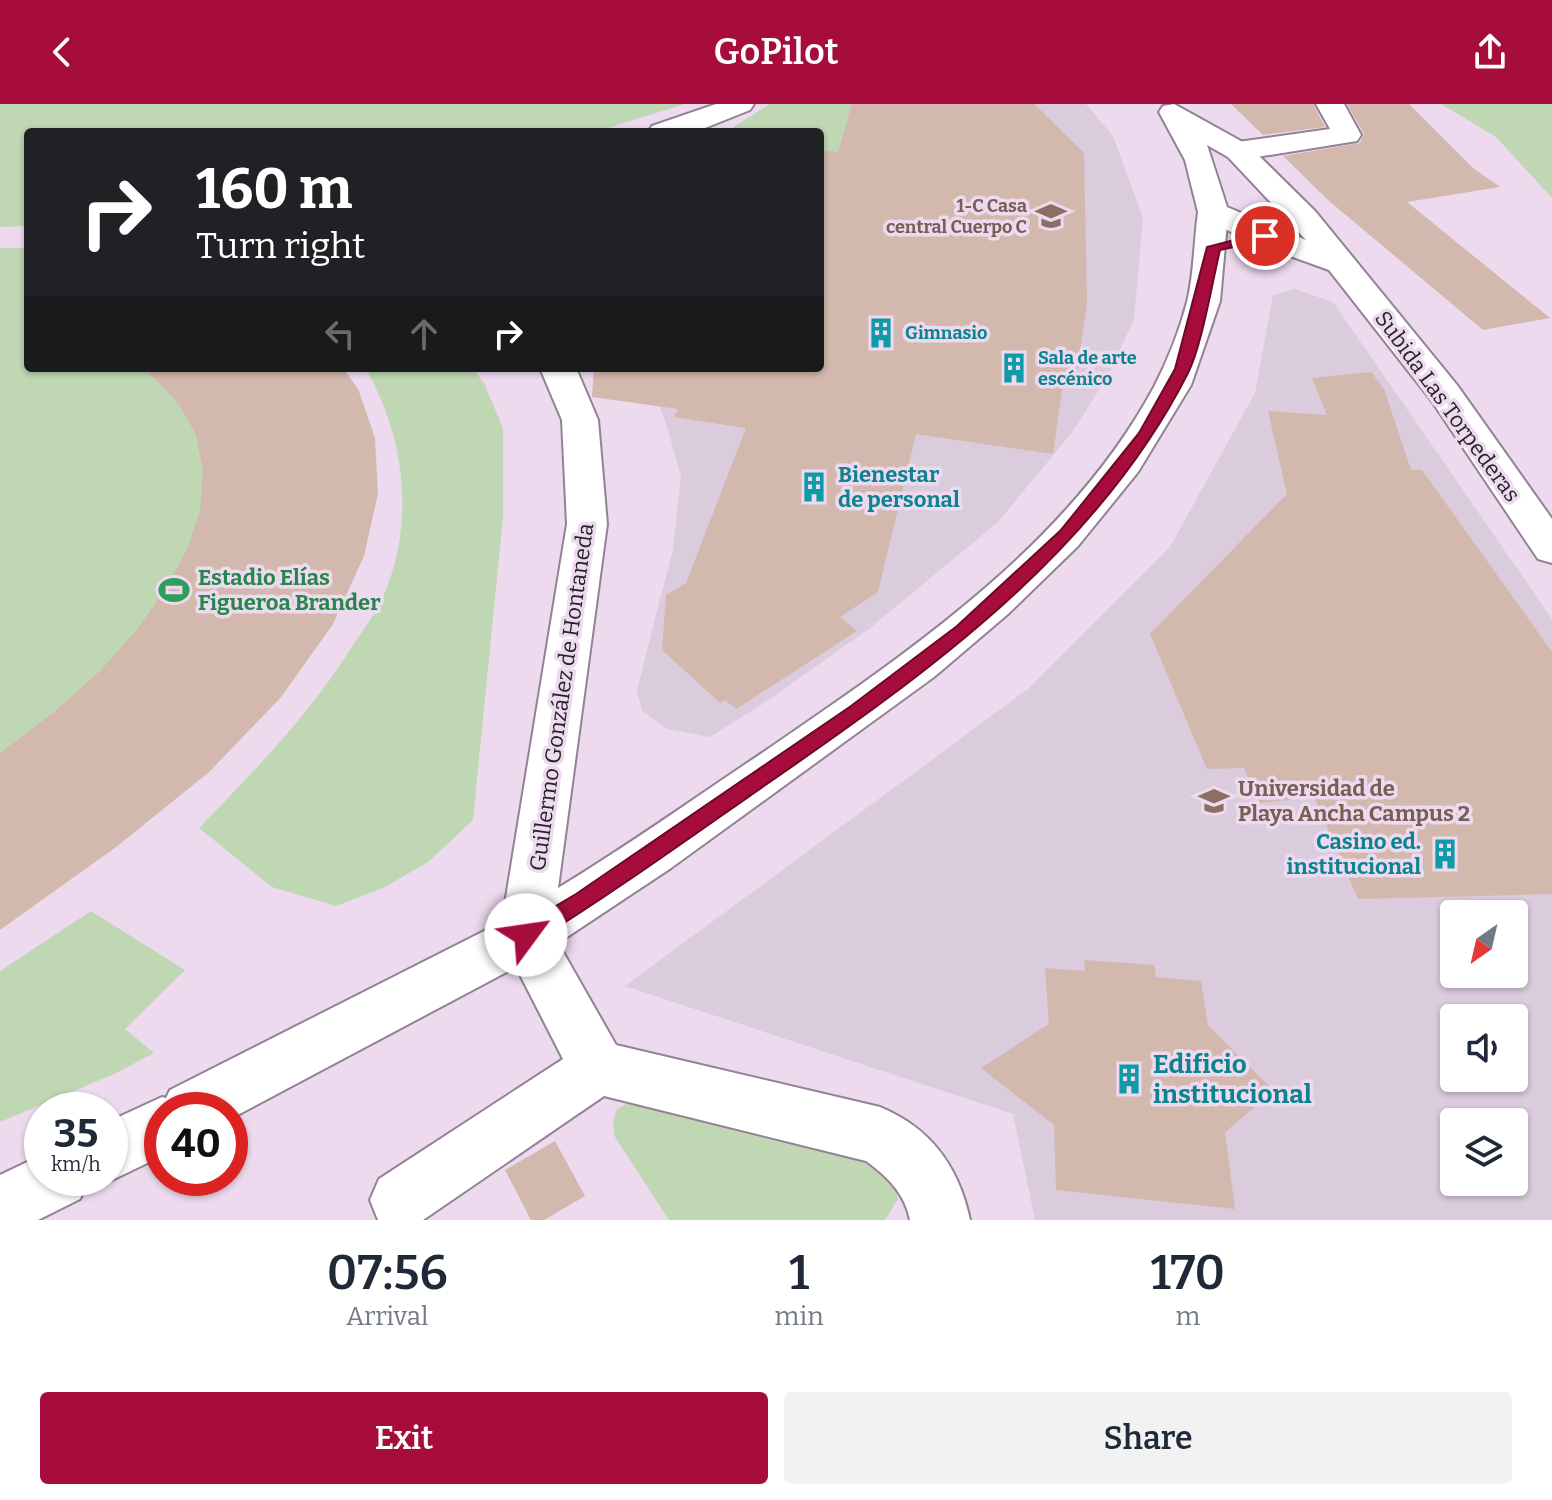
<!DOCTYPE html>
<html lang="en">
<head>
<meta charset="utf-8">
<style>
  :root { --surface:#fff; --page:#f2f2f3; --text:#1f2937; --muted:#747a83; --accent:#a60d3d }
  body { margin:0; font-family:Bitter,serif; background:var(--page); color:var(--text); height:100vh; display:flex; flex-direction:column; font-size:30px; white-space:nowrap }
  * { box-sizing:border-box; margin:0 }
  p { font-size:26px; color:var(--muted) }
  .icon { flex:none; width:44px; height:44px; fill:none; stroke:currentColor; stroke-width:2; stroke-linecap:round; stroke-linejoin:round }
  .map { position:relative; height:1116px; overflow:hidden }
  .panel { display:flex; flex-direction:column; background:var(--surface); flex:1 }
  .panel>* { flex:none }
  .hud { position:absolute; left:24px; top:24px; width:800px; height:244px; border-radius:8px; box-shadow:0 2px 6px #0004; background:#202124; color:#fff; overflow:hidden }
  .needle { width:52px; rotate:214deg }
  .tools { position:absolute; left:1440px; top:796px; display:grid; gap:16px }
  .tools a { display:grid; place-items:center; width:88px; height:88px; border-radius:8px; background:var(--surface); box-shadow:0 2px 6px #0004; font-size:40px }
  .speed { position:absolute; left:24px; top:988px; display:flex; gap:16px; font-size:40px; font-weight:700; text-align:center }
  .speed>* { display:grid; place-content:center; width:104px; height:104px; border-radius:50%; background:var(--surface); box-shadow:0 2px 6px #0004; line-height:1 }
  .speed small { font-size:20px; font-weight:400 }
  .speed .limit { border:12px solid #d22; background:#fff; color:#111 }
  .pin { position:absolute; display:grid; place-items:center; width:68px; height:68px; color:#fff; margin:-34px; border:4px solid #fff; border-radius:50%; box-shadow:0 2px 8px #0007 }
  .me { position:absolute; width:88px; margin:-44px; rotate:59deg; stroke-linejoin:round; filter:drop-shadow(0 0 6px #0008) }
  .turn { display:flex; align-items:center; gap:28px; height:168px; padding:0 40px; font-size:36px }
  .turn .icon { width:104px; height:104px; stroke-width:2.5 }
  .turn b { display:block; font-size:56px; line-height:68px }
  .lanes { display:flex; align-items:center; height:76px; padding:0 40px; background:#0003; justify-content:center; gap:40px; direction:ltr }
  .lanes .off { opacity:.35 }
  .eta { display:flex; justify-content:space-evenly; align-items:center; height:136px; text-align:center }
  .eta b { font-size:48px; font-weight:600; line-height:56px }
  .cta { display:flex; gap:16px; margin-top:auto; padding:16px 40px }
  .cta a { flex:1; height:92px; border-radius:8px; background:var(--accent); color:#fff; font-size:32px; font-weight:600; line-height:92px; text-align:center }
  .cta a+a { background:var(--page); color:var(--text) }
  header { display:flex; justify-content:space-between; align-items:center; height:104px; padding:0 40px; background:var(--accent); color:#fff; font-size:36px; font-weight:600 }
  .map>svg:first-child { display:block }
  .education { fill:#dacbdd; fill-rule:evenodd }
  .green { fill:#bfd7b2 }
  .building { fill:#d3b8ae }
  .lines { fill:none; stroke-linecap:round; stroke-linejoin:round }
  .minor-casing { stroke:#928295; stroke-width:4 }
  .major-casing { stroke:#928295; stroke-width:4 }
  .minor { fill:#fff; fill-rule:evenodd }
  .major { fill:#fff; fill-rule:evenodd }
  .route { fill:#a60d3d; stroke:#6c0828; stroke-width:2 }
  .labels { text-anchor:middle; stroke-width:7; stroke-linejoin:round; paint-order:stroke }
  .far-education-label { font-size:18px; font-weight:bold; fill:#785e54; stroke:#eddaef; text-anchor:end }
  .far-culture-label { font-size:18px; font-weight:bold; fill:#0d838f; stroke:#eddaef; text-anchor:start }
  .street-label { font-size:22px; fill:#272028; stroke:#eddaef }
  .culture-label { font-size:22px; font-weight:bold; fill:#0d838f; stroke:#eddaef; text-anchor:start }
  .leisure-label { font-size:22px; font-weight:bold; fill:#27864d; stroke:#eddaef; text-anchor:start }
  .education-label { font-size:22px; font-weight:bold; fill:#785e54; stroke:#eddaef; text-anchor:start }
  .near-culture-label { font-size:26px; font-weight:bold; fill:#0d838f; stroke:#eddaef; text-anchor:start }
</style>
</head>
<body>
<header><svg class="icon" aria-label="back" viewBox="0 0 24 24"><path d="M15 5l-7 7 7 7"/></svg>GoPilot<svg class="icon" aria-label="share" viewBox="0 0 24 24"><path d="M12 15V3M7 8l5-5 5 5M5 13v7h14v-7"/></svg></header>
<div class="map">
<svg width="1552" height="1116" viewBox="0 0 1552 1116">
  <rect width="100%" height="100%" fill="#eddaef"/>
  <!-- education -->
  <path class="education" d="M770,0H1086L1113,32L1143,114L1134,215L1109,270L1073,327L999,417L869,525L761,601L710,633L667,625L642,607L637,586L673,445L681,372L665,316L642,264H820V28H726Z
    M1295,185L1333,198L1552,515V1116H1035L1013,1010L625,882L1028,585L1170,443L1255,289L1273,191ZM1454,810H1514V870H1454ZM1454,914H1514V974H1454ZM1454,1018H1514V1078H1454Z"/>
  <!-- green -->
  <path class="green" d="M0,0H685L595,28H28V122L0,123Z
    M770,0H853L835,58L828,47L820,46V28H726Z
    M1441,0H1552V94L1496,33Z
    M0,144H28V264H343L358,285L375,334L333,520L281,593L209,668L116,743L0,825Z
    M365,264H472L484,279L503,324V413L473,716L428,758L383,784L336,802L272,783L199,724C256,665 312,608 355,538C364,525 374,511 381,497C416,424 406,332 365,264Z
    M91,807L185,866L125,925L154,949L114,970L0,1018V867Z
    M626,1000L643,1001L868,1055L896,1079L898,1095L885,1116H669L615,1033L613,1016L617,1005Z"/>
  <!-- building -->
  <path class="building" d="M852,0H1034L1084,49L1087,199L1076,275L1064,273L1053,350L916,330L878,488L840,513L857,527L736,605L725,596L720,599L662,546L666,491L686,479L746,324L674,313L678,305L592,293L594,264H820V46L838,48Z
    M1231,0H1313L1325,23L1263,31Z
    M1347,0H1409L1473,64L1500,83L1407,98L1550,214L1483,226L1328,96L1283,52L1360,39L1364,30Z
    M144,264H343L358,285L375,334L378,390L364,452L333,520L281,593L209,668L116,743L0,826V649L54,608L101,566L138,524L167,483L188,443L200,406L203,367L196,331L179,300Z
    M1371,268L1384,285L1411,366H1422L1552,548V790L1358,795L1314,693L1260,699L1244,664L1207,665L1150,530L1287,390L1268,307L1327,311L1312,274Z
    M1084,856L1154,861L1156,873L1201,877L1208,921L1274,987L1225,1028L1235,1105L1056,1086L1054,1021L981,964L1049,920L1045,864L1085,867Z
    M555,1037L585,1092L544,1116H531L505,1066Z"/>
  <g class="lines">
    <!-- minor casing -->
    <g class="minor-casing">
      <path id="minor" d="M716,0H754L750,6L695,28H648L652,22Z
        M1316,0H1344L1361,31L1357,37L1238,56L1228,53L1224,47L1228,41L1238,38L1330,25Z
        M1213,99L1224,102L1228,108L1220,197L1191,281L1138,368L1078,442L1008,510L934,573L671,764L558,839L616,941L880,1003C931,1024 959,1063 970,1116H910C905,1090 888,1073 866,1057L604,992L423,1116H378L370,1096L379,1075L563,955L516,863L230,1015V1006H162V1052L110,1077L102,1074H110V1017L162,993L166,994L170,986L502,818L567,420L562,316L540,264H576L598,316L607,420L558,784C629,741 696,693 765,647C909,548 1069,441 1154,283C1167,258 1180,225 1187,198C1194,170 1194,137 1198,108L1202,102Z
        M42,1051V1074H89L80,1095L38,1116H0V1071Z"/>
    </g>
    <!-- major casing -->
    <g class="major-casing">
      <path id="major" d="M1174,0L1248,41L1315,107L1457,281L1552,415V459L1538,455L1431,296L1329,166L1254,139L1202,114L1198,108L1185,56L1159,8L1163,2ZM1207,41L1228,53L1306,136L1227,103Z"/>
    </g>
    <!-- minor -->
    <use href="#minor" class="minor"/>
    <!-- major -->
    <use href="#major" class="major"/>
  </g>
  <!-- route -->
  <path class="route" d="M1265,128L1270,129V135L1220,146C1212,179 1202,241 1188,269C1097,449 926,570 764,682C688,735 613,789 534,838L526,841L519,838L516,831L519,824L576,790L851,602L957,522L1061,426L1139,329L1175,265L1207,143Z"/>
  <!-- icons -->
  <defs>
    <g id="university-bare" transform="scale(2.4)"><path d="M0-5L7-2L0 1L-7-2ZM-4 1L0 2.5L4 1V4Q0 6-4 4Z" fill="#8d6e63" stroke="#eddaef" stroke-width="2.5" paint-order="stroke"/></g>
    <g id="building-bare" transform="scale(2.4)"><path d="M-4-6H4V6H1V3H-1V6H-4ZM-2.5-4.3h1.7v1.8h-1.7ZM.8-4.3h1.7v1.8H.8ZM-2.5-1h1.7V.8h-1.7ZM.8-1h1.7V.8H.8Z" fill="#0f9aa8" stroke="#eddaef" stroke-width="2.5" paint-order="stroke"/></g>
    <g id="stadium-bare" transform="scale(2.4)"><path d="M0-5a6.5 5 0 1 0 0 10a6.5 5 0 1 0 0-10ZM-3.5-1.8h7v3.6h-7Z" fill="#2e9e5b" stroke="#eddaef" stroke-width="2.5" paint-order="stroke"/></g>
  </defs>
  <g fill-rule="evenodd">
    <use href="#university-bare" x="1051" y="112"/>
    <use href="#building-bare" x="881" y="229"/>
    <use href="#building-bare" x="1014" y="264"/>
    <use href="#building-bare" x="814" y="383"/>
    <use href="#stadium-bare" x="174" y="486"/>
    <use href="#university-bare" x="1214" y="697"/>
    <use href="#building-bare" x="1445" y="750"/>
    <use href="#building-bare" x="1129" y="975"/>
  </g>
  <g class="labels">
    <!-- far-education labels -->
    <g class="far-education-label">
      <text x="1027" y="108">1-C Casa<tspan x="1027" dy="21">central Cuerpo C</tspan></text>
    </g>
    <!-- far-culture labels -->
    <g class="far-culture-label">
      <text x="905" y="235">Gimnasio</text>
      <text x="1038" y="260">Sala de arte<tspan x="1038" dy="21">escénico</tspan></text>
    </g>
    <!-- street labels -->
    <g class="street-label">
      <text transform="translate(1448 302) rotate(54)" y="8">Subida Las Torpederas</text>
      <text transform="translate(561 593) rotate(-82)" y="8">Guillermo González de Hontaneda</text>
    </g>
    <!-- culture labels -->
    <g class="culture-label">
      <text x="838" y="378">Bienestar<tspan x="838" dy="25">de personal</tspan></text>
      <text x="1421" y="745" text-anchor="end">Casino ed.<tspan x="1421" dy="25">institucional</tspan></text>
    </g>
    <!-- leisure labels -->
    <g class="leisure-label">
      <text x="198" y="481">Estadio Elías<tspan x="198" dy="25">Figueroa Brander</tspan></text>
    </g>
    <!-- education labels -->
    <g class="education-label">
      <text x="1238" y="692">Universidad de<tspan x="1238" dy="25">Playa Ancha Campus 2</tspan></text>
    </g>
    <!-- near-culture labels -->
    <g class="near-culture-label">
      <text x="1153" y="969">Edificio<tspan x="1153" dy="30">institucional</tspan></text>
    </g>
  </g>
</svg>
<div class="tools">
<a><svg class="needle" viewBox="-14 -14 28 28"><path d="M0-13l5 13h-10z" fill="#e53935"/><path d="M0 13l5-13h-10z" fill="#747a83"/></svg></a>
<a><svg class="icon" aria-label="sound" viewBox="0 0 24 24"><path d="M4 9h4l5-4v14l-5-4H4zM17 9q2 3 0 6"/></svg></a>
<a><svg class="icon" aria-label="layers" viewBox="0 0 24 24"><path d="M12 4l9 5-9 5-9-5zM3 14l9 5 9-5"/></svg></a>
</div>
<div class="speed"><div>35<small>km/h</small></div><div class="limit">40</div></div>
<div class="pin" style="left:1265px;top:132px;background:#d93025"><svg class="icon" aria-label="arrive" viewBox="0 0 24 24"><path d="M6 21V4h12l-3 4 3 4H6"/></svg></div>
<svg class="me" style="left:526px;top:831px" viewBox="-20 -20 40 40"><circle r="19" fill="#fff"/><path d="M0-13L10 11 0 6-10 11z" fill="#a60d3d"/></svg>
<div class="hud">
<div class="turn"><svg class="icon" aria-label="right" viewBox="0 0 24 24"><path d="M7 20v-9h11M14 6l5 5-5 5"/></svg><div><b>160 m</b>Turn right</div></div>
<div class="lanes"><svg class="icon off" aria-label="left" viewBox="0 0 24 24"><path d="M17 20v-9H6M10 6l-5 5 5 5"/></svg><svg class="icon off" aria-label="ahead" viewBox="0 0 24 24"><path d="M12 20V5M6 11l6-6 6 6"/></svg><svg class="icon" aria-label="right" viewBox="0 0 24 24"><path d="M7 20v-9h11M14 6l5 5-5 5"/></svg></div>
</div>
</div>
<section class="panel">
<div class="eta">
<div><b>07:56</b><p>Arrival</p></div>
<div><b>1</b><p>min</p></div>
<div><b>170</b><p>m</p></div>
</div>
<div class="cta"><a>Exit</a><a>Share</a></div>
</section>
</body>
</html>
